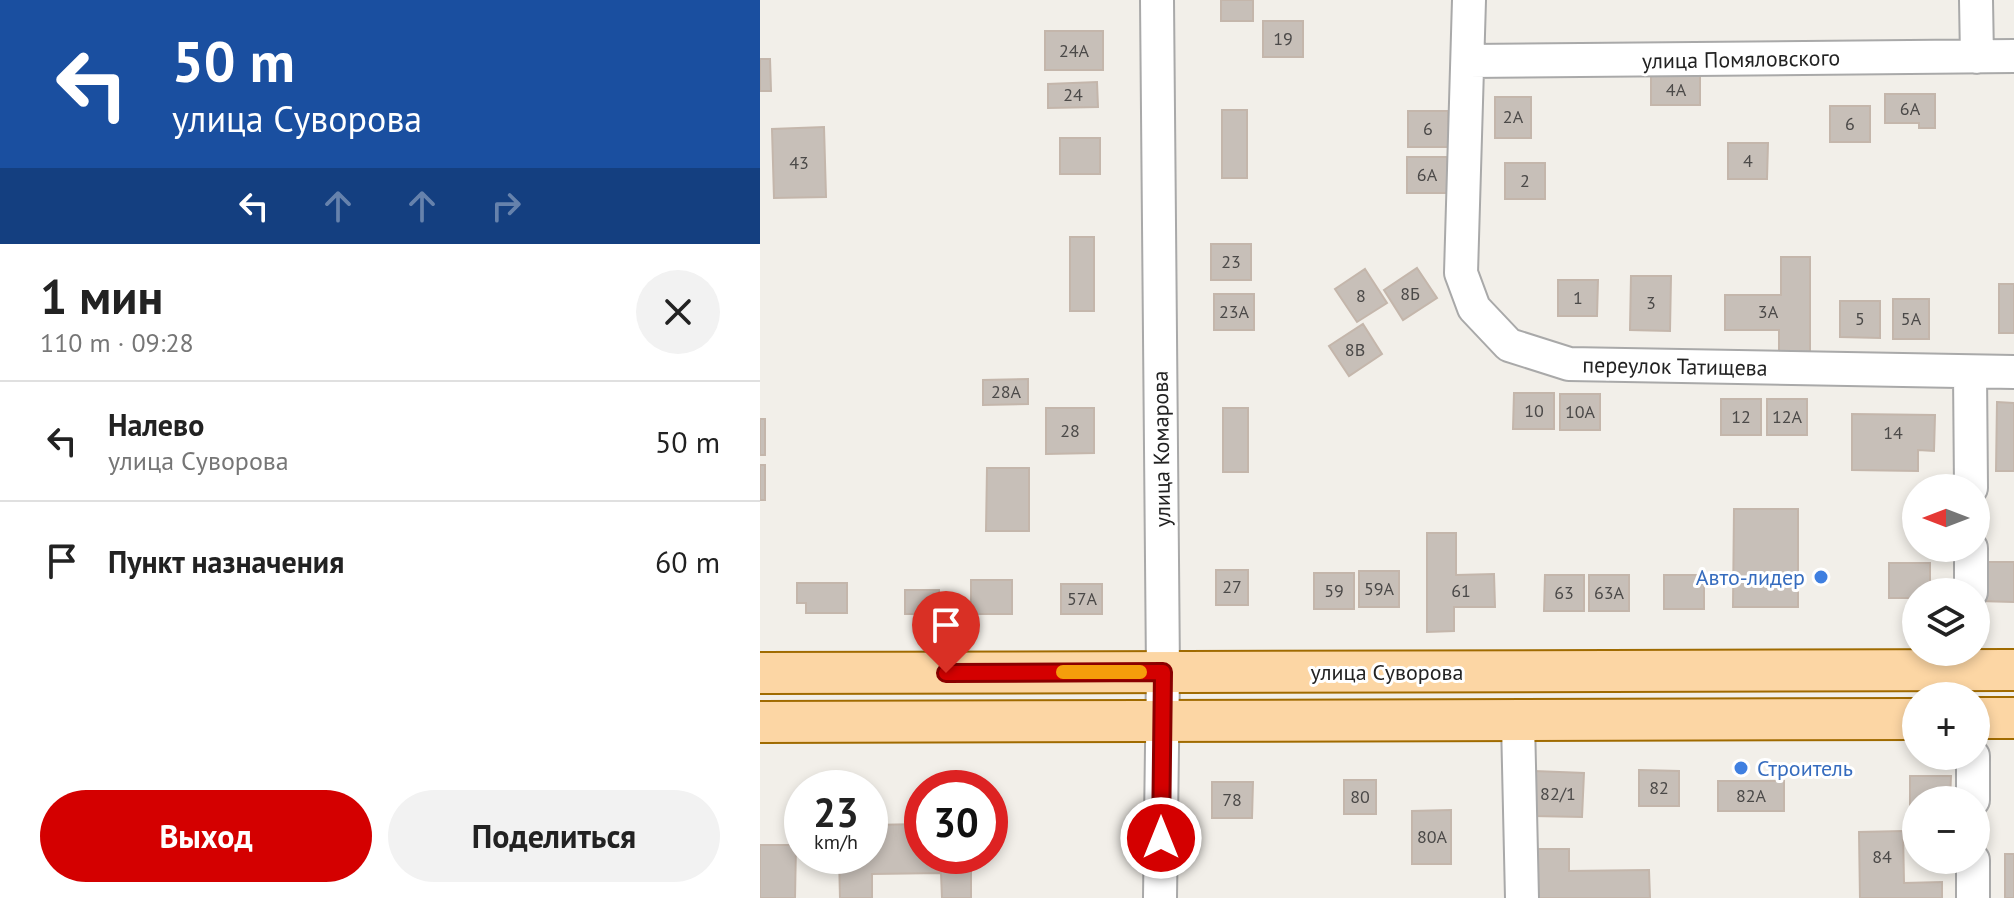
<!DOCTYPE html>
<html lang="ru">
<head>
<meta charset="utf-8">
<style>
  :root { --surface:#fff; --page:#f2f2f2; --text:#222; --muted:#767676; --line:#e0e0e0; --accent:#d40000 }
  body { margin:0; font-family:"PT Sans",sans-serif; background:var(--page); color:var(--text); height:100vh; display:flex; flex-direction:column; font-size:30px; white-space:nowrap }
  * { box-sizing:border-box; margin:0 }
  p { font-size:26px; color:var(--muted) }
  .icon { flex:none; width:44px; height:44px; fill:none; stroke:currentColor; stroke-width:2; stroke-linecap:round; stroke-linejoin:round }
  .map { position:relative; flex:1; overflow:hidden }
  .side { display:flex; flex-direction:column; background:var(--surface); width:760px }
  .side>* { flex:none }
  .hud { background:#1a4fa0; color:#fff; overflow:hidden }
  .needle { width:52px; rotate:270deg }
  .buttons { position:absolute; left:1142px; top:474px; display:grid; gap:16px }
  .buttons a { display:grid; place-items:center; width:88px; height:88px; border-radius:50%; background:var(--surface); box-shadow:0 4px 12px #0003; font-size:40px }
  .speed { position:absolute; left:24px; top:770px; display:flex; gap:16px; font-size:40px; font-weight:700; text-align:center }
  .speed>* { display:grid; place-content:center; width:104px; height:104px; border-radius:50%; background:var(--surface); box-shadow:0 4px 12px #0003; line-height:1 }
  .speed small { font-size:20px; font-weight:400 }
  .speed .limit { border:12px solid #d22; background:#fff; color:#111 }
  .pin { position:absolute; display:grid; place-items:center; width:68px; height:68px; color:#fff; margin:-82px -34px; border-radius:50% 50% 50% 0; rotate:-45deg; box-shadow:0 0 8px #0007 }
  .pin .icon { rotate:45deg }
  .me { position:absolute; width:88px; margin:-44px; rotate:0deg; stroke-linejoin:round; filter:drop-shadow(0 0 6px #0008) }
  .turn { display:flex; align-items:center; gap:28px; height:168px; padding:0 40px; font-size:36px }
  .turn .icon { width:104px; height:104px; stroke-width:2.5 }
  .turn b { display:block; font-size:56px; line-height:68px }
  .lanes { display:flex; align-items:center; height:76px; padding:0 40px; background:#0003; justify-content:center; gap:40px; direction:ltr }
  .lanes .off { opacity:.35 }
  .round { display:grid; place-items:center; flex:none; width:84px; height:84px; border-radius:42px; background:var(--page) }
  .headline { display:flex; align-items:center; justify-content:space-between; height:136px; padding:0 40px }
  h1 { font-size:48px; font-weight:600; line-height:60px }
  .cta { display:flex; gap:16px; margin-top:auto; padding:16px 40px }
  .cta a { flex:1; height:92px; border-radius:48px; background:var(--accent); color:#fff; font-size:32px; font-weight:600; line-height:92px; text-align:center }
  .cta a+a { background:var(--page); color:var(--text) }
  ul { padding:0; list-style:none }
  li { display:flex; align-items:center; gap:24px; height:120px; padding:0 40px; border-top:2px solid var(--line) }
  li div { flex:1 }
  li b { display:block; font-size:30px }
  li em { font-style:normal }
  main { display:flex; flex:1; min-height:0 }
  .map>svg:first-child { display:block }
  .building { fill:#c7bfb8; stroke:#c4b6ab; stroke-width:2 }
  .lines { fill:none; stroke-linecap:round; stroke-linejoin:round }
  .minor-casing { stroke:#a9a9a9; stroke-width:36 }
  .major-casing { stroke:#a06b00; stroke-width:44 }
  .minor { stroke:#fff; stroke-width:32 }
  .major { stroke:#fcd6a4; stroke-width:40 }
  .route-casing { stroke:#8a0000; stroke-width:20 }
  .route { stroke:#d40000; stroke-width:14 }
  .slow { stroke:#f59e0b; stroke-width:14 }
  .shop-dot { fill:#3f7fe0; stroke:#fff; stroke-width:3 }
  .labels { text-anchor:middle; stroke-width:6; stroke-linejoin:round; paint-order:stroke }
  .number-label { font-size:18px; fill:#4b4948 }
  .street-label { font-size:22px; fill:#222; stroke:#fff }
  .shop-label { font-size:22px; fill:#366cbe; stroke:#fff; text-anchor:end }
</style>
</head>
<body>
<main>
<section class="side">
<div class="hud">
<div class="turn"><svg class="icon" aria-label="left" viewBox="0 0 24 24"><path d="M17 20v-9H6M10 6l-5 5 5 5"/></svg><div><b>50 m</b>улица Суворова</div></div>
<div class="lanes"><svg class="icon" aria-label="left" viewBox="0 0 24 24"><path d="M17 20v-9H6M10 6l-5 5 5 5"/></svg><svg class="icon off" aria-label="ahead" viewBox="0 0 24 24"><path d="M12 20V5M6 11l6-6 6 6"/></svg><svg class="icon off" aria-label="ahead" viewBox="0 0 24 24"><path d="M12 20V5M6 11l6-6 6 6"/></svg><svg class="icon off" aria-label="right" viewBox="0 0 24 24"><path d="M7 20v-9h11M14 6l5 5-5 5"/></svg></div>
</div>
<div class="headline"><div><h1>1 мин</h1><p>110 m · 09:28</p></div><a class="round"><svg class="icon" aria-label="close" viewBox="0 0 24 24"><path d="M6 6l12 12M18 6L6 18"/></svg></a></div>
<ul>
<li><svg class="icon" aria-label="left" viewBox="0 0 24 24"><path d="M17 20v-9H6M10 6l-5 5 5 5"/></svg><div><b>Налево</b><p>улица Суворова</p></div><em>50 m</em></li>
<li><svg class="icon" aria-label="arrive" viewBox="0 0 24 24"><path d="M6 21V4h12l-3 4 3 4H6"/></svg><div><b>Пункт назначения</b></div><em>60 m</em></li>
</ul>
<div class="cta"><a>Выход</a><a>Поделиться</a></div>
</section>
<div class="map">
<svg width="1254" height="898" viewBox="0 0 1254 898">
  <rect width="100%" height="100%" fill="#f2efe9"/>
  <!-- building -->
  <path class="building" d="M461,0H493V21H461Z
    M503,21H543V57H503Z
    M285,31H343V70H285Z
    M0,59H10L11,91H0Z
    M891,75H940V105H891Z
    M337,82L338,107L288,108V84Z
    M1125,94H1175V128H1159V123H1125Z
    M735,97H771V138H735Z
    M1070,106H1110V142H1070Z
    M462,110H487V178H462Z
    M648,111H688V147H648Z
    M64,127L66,197L14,198L12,129Z
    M300,138H340V174H300Z
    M968,143H1008L1007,179H968Z
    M647,157H687V193H647Z
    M745,163H785V199H745Z
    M310,237H334V311H310Z
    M451,244H491V280H451Z
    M1021,257H1050V357H1019V330H965V295H1021Z
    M657,268L677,298L643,320L624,290Z
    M605,269L627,303L597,322L575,289Z
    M871,276H911L910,331L870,330Z
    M798,280H838L837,316H798Z
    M1239,284H1254V333H1239Z
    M454,294H494V330H454Z
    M1133,299H1169V339H1133Z
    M1080,301H1120V338L1080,337Z
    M603,324L622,354L589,376L569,346Z
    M268,379V404L223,405V380Z
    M754,393H794V429H753Z
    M800,394H840V430H800Z
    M961,399H1001V435H961Z
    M1007,399H1047V435H1007Z
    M1237,402L1254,403V471H1236Z
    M286,408H334V453L286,454Z
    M463,408H488V472H463Z
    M1092,414L1175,415L1174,451L1158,450V471L1092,470Z
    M0,419H5V455H0Z
    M0,465H5V500H0Z
    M227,468H269V531H226Z
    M974,509H1038V607H973Z
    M667,533H696V575L734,574L735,607H694V631L667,632Z
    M1219,562H1254V602L1219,601Z
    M1129,563H1170V592H1156V598H1129Z
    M456,570H488V605H456Z
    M599,571H639V607H599Z
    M554,573H594V609H554Z
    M785,575H824V611H784Z
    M829,575H869V611H829Z
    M904,575H944V609H904Z
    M211,580H252V614H211Z
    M37,583H87V613H46V603H37Z
    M301,584H342V614H301Z
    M145,590H179V614H145Z
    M879,770L919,771V806H879Z
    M774,771L824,773L822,817L773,816Z
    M1150,776H1191L1190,800H1156V812H1150Z
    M584,780H616V814H584Z
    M958,781H1024V811H958Z
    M452,782H493L492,818H452Z
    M691,810V864H652V811Z
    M162,824V856H211V898H182L181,873L112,874V898H80L79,856H110V825Z
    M1143,831L1144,883L1182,882V898H1100L1099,832Z
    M0,845H36L35,898H0Z
    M777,849H809V871L889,870L890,898H778Z
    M1245,854H1254V898H1245Z"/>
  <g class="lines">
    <!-- minor casing -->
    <g class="minor-casing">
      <path id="minor" d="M397,0L403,672L400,898
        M709,0L701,273L714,308L749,345L809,364L1254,372
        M1216,0L1217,57
        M709,61L1254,56
        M1210,373L1211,488
        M1211,592V548
        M758,722L762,898
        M1213,756V800
        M1213,860V898"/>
    </g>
    <!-- major casing -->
    <g class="major-casing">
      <path id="major" d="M0,673L1254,670
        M1216,718H1254
        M0,722L1156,719"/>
    </g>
    <!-- minor -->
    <use href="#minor" class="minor"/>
    <!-- major -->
    <use href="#major" class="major"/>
  </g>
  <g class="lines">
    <!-- route casing -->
    <g class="route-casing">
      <path id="route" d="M186,673L403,672L401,838"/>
    </g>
    <!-- route -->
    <use href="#route" class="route"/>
    <!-- slow -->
    <path class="slow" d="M303,672H380"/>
  </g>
  <!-- markers -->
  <g class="shop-dot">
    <circle cx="1061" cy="577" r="8"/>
    <circle cx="981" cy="768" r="8"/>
  </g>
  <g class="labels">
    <!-- number labels -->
    <g class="number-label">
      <text x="523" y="45">19</text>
      <text x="314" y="57">24А</text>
      <text x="916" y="96">4А</text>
      <text x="313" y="101">24</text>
      <text x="1150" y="115">6А</text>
      <text x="753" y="123">2А</text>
      <text x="1090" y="130">6</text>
      <text x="668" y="135">6</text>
      <text x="988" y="167">4</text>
      <text x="39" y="169">43</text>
      <text x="667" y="181">6А</text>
      <text x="765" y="187">2</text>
      <text x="471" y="268">23</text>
      <text x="650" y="300">8Б</text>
      <text x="601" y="302">8</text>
      <text x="818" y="304">1</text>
      <text x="891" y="309">3</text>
      <text x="474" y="318">23А</text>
      <text x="1008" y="318">3А</text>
      <text x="1100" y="325">5</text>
      <text x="1151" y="325">5А</text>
      <text x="595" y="356">8В</text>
      <text x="246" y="398">28А</text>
      <text x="774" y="417">10</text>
      <text x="820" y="418">10А</text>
      <text x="981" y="423">12</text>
      <text x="1027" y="423">12А</text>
      <text x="310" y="437">28</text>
      <text x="1133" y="439">14</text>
      <text x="472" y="593">27</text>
      <text x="619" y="595">59А</text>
      <text x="574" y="597">59</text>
      <text x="701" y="597">61</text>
      <text x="804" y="599">63</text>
      <text x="849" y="599">63А</text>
      <text x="322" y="605">57А</text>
      <text x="899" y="794">82</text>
      <text x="798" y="800">82/1</text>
      <text x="991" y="802">82А</text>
      <text x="600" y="803">80</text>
      <text x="472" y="806">78</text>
      <text x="672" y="843">80А</text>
      <text x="1122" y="863">84</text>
    </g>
    <!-- street labels -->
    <g class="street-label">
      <text transform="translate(981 59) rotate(-1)" y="8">улица Помяловского</text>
      <text transform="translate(915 366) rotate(1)" y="8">переулок Татищева</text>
      <text transform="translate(401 449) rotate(-91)" y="8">улица Комарова</text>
      <text x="627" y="680">улица Суворова</text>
    </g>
    <!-- shop labels -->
    <g class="shop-label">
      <text x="1045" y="585">Авто-лидер</text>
      <text x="997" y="776" text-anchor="start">Строитель</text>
    </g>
  </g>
</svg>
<div class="buttons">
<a><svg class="needle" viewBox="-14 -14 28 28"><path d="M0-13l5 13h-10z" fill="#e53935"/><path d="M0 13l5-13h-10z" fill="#767676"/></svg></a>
<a><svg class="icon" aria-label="layers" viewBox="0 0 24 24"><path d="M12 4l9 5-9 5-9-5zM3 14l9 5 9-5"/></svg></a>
<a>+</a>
<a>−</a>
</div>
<div class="speed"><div>23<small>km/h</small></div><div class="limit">30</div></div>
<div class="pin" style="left:186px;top:673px;background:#d93025"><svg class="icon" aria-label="arrive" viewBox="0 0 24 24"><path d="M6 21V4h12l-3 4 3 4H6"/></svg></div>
<svg class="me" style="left:401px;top:838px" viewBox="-20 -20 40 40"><circle r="17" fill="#d40000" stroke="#fff" stroke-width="3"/><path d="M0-11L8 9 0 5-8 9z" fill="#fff"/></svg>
</div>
</main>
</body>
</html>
